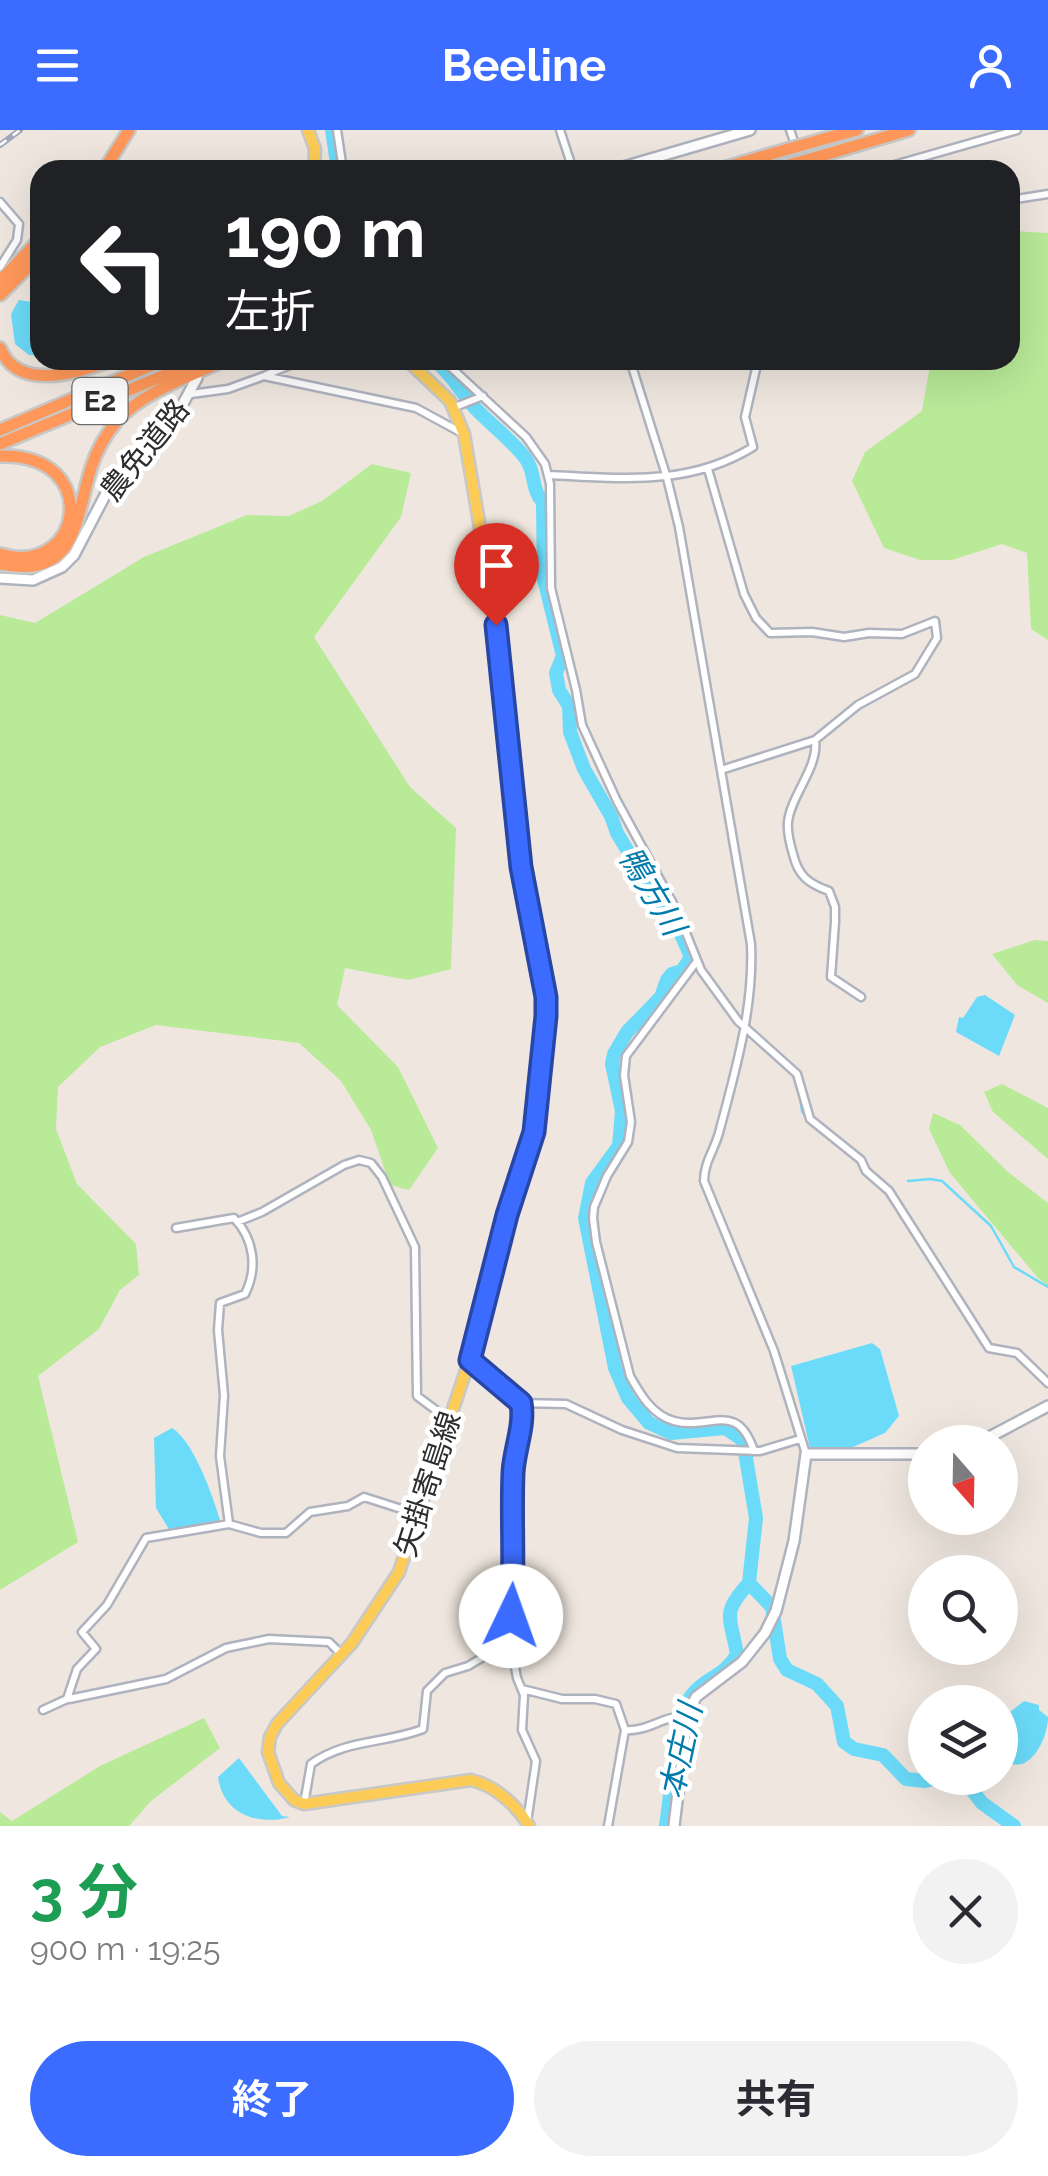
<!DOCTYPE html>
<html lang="ja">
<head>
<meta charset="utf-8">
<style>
  :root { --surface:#fff; --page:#f2f2f3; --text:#2b2b33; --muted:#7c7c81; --accent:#3c6cff }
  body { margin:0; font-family:Raleway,"Noto Sans JP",sans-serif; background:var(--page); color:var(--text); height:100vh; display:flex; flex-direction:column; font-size:38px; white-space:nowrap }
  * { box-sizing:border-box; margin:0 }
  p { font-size:32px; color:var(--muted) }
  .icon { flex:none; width:55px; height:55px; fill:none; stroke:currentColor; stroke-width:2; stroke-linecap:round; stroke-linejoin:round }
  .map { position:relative; height:1696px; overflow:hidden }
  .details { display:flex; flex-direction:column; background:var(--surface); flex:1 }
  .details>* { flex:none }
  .banner { position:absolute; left:30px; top:30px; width:990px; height:210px; border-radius:30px; box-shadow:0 10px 40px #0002; background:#202124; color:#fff; overflow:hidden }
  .needle { width:65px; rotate:160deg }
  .controls { position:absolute; left:908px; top:1295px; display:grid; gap:20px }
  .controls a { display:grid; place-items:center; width:110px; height:110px; border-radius:50%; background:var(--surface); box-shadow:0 10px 40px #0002; font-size:50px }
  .pin { position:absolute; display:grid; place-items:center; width:85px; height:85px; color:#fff; margin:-102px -42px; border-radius:50% 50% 50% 0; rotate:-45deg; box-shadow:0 0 10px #0007 }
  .pin .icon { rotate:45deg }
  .me { position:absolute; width:110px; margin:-55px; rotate:3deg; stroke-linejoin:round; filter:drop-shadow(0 0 8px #0008) }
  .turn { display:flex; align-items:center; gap:35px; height:210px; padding:0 30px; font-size:45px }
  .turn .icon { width:130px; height:130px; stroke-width:2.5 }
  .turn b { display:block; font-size:70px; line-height:85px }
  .round { display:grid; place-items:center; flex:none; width:105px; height:105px; border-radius:52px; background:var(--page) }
  .headline { display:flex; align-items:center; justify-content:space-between; height:170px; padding:0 30px }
  h1 { font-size:60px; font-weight:700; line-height:75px; color:#1e9e55 }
  .cta { display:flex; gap:20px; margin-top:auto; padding:20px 30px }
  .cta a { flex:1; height:115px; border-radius:60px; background:var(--accent); color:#fff; font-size:40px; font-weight:700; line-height:115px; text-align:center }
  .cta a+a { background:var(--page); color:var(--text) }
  header { display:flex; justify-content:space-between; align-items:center; height:130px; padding:0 30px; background:var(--accent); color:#fff; font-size:45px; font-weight:700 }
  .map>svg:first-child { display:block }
  .green { fill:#b8ea98 }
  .water { fill:#6bdbf9 }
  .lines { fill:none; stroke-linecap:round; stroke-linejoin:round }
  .stream { stroke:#6bdbf9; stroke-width:2.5 }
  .river { stroke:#6bdbf9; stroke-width:14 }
  .street-casing { stroke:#afb3be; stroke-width:11 }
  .secondary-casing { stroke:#afb3be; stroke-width:14 }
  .primary-casing { stroke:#c8c8c8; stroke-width:15 }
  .highway-casing { stroke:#c8c8c8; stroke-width:16 }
  .street { stroke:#fff; stroke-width:6 }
  .secondary { stroke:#fff; stroke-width:9 }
  .primary { stroke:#fccc57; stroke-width:10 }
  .highway { stroke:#ff985a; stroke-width:11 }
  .rail-casing { stroke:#a1a6b9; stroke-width:6 }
  .rail { stroke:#fff; stroke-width:2.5; stroke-dasharray:8; stroke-linecap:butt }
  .highway-bridge-casing { stroke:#c8c8c8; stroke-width:16; stroke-linecap:butt }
  .highway-bridge { stroke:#ff985a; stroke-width:11 }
  .route-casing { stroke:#2746a6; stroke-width:25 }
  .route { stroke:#3c6cff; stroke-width:18 }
  .labels { text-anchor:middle; stroke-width:9; stroke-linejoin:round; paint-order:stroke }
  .shield { fill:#fff; stroke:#6c6c6c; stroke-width:2.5 }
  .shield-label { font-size:28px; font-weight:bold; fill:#2d2d2d }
  .street-label { font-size:30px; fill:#2d2d2d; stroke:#fff }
  .water-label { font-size:32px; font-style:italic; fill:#027cac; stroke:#fff }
</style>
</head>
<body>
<header><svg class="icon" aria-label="menu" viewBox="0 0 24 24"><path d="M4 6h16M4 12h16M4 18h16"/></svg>Beeline<svg class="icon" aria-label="person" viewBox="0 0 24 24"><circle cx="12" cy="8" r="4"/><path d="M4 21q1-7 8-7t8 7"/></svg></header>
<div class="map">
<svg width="1048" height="1696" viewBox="0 0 1048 1696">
  <rect width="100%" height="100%" fill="#efe7df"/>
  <!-- green -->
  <path class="green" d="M1010,101L1048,103V510L1031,499L1027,423L1002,414L952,430H920L884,418L852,351L865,322L922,281L931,230H1010Z
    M372,334L411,343L401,387L314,507L410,657L456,698L451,839L408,850L345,838L337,875L398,937L438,1018L409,1060L390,1055L371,1000L341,951L299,913L156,895L100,917L58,957L56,999L77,1054L136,1114L139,1145L120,1160L99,1199L38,1246L78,1412L0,1460V485L35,493L144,427L247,385L289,386L322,371Z
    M1035,810L1048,811V873L1017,855L992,824Z
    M1002,954L1048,978V1029L993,982L984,962Z
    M933,983L960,995L1008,1042L1048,1073V1156L1038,1148L950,1043L929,999Z
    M204,1588L220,1618L151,1671L129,1696H0V1682L12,1691L100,1636Z"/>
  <!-- water -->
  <path class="water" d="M19,170L38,173L40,170V226L29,225L15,214L11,184Z
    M985,865L1015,885L999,926L956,902L959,887L963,888L977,867Z
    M872,1213L880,1219L899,1286L885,1303L853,1317L865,1321L810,1318L791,1236Z
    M172,1298C193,1310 213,1366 220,1390L204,1393L205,1396L170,1401L156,1378L154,1308Z
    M1024,1571L1039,1575V1580L1048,1587C1048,1611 1025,1654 1000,1625V1590Z
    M239,1628L282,1686L290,1687C257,1696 223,1684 218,1647Z"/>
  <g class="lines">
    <!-- stream -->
    <path class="stream" d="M706,852L731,886
      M746,904L767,921
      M799,960L802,981L808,990
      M813,996L851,1026
      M908,1051L930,1049L942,1051L991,1096L1014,1137L1048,1157"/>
    <!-- river -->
    <path class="river" d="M332,0L338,40
      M434,230C453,245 459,260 475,278C492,296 511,309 526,329C536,343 531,360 543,372L544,449L563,526L556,543L559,560L569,576L570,602L584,639L611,686L617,703L657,770L671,782L691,827L682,841L672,844L667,850L661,867L627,902L614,924L612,934L622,981L619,1016L592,1053L585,1088L615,1238L628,1268L649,1293L671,1303L725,1298L743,1310L756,1388L749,1453
      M749,1453L772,1477L780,1529L787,1540L817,1554L837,1576L844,1612L854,1619L883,1625L906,1649L925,1651L940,1648
      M963,1648L982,1673L1014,1696
      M666,1696L680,1589C695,1544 718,1555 737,1525C731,1486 720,1485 749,1453"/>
    <!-- street casing -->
    <g class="street-casing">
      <path id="street" d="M337,0L343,40
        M560,0L573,40
        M790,0L804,40
        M877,40L1017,0
        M1010,70L1048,64
        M0,72L19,94L17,110L0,137
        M443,230L526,307L545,334L550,354L551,458L576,560L582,595L617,671L678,783L701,840L738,891L797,944L810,989L861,1030L866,1041L889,1061L989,1218L1017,1223L1048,1253
        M630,230L667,348L679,397L751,814C754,876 736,939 720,999C716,1018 704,1031 704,1051L774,1221L806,1324
        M266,245L302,230
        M191,264L228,259L264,246L416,278L462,303
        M455,277L483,266
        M708,339L744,464L756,488L770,503L812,502L844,507L869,503L902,504L935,491L937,508L915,544L858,575L815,610L721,640
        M548,345C622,348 688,357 753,317L745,287L758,230
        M815,610C819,637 791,665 788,692C787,703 790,714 793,724C798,746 809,754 829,761L835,777V792L831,847L861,867
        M697,831L626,926L624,945L631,992L628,1012L607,1046L594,1077L593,1088L596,1112L630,1246C640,1264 652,1285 674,1291C710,1301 737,1269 754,1321
        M237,1092L262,1082L344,1035L359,1030L371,1033L382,1047L415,1117L417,1266L449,1290
        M176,1098L234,1088C254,1109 258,1138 245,1164L220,1173L218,1200L224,1265L220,1326L229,1394
        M470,1230L521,1273L566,1274L622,1300L677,1318L760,1321L800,1309
        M521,1273L523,1286L514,1319L512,1349L514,1442L510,1511L517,1548L524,1565L522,1600L536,1631L527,1692
        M522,1559L562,1569H595L616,1574L625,1600L608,1696
        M69,1569L166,1549L226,1518L269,1509L329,1512L341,1524
        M43,1580L67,1569L77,1539L96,1519L82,1502L107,1475L146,1408L229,1394L261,1403H286L310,1382L348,1376L364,1367L417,1384
        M625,1600C648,1602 664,1585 687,1586
        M304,1674L311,1634C345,1609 384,1614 423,1599L427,1561L445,1543L468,1536L510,1511"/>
    </g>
    <!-- secondary casing -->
    <g class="secondary-casing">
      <path id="secondary" d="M613,40L750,0
        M0,448L33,450L62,437L74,425L112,352L169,299L197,248
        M980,1312L1048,1276
        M674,1696L687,1586L696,1567L742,1532L765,1503L776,1481L794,1411L806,1324H925"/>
    </g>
    <!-- primary casing -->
    <g class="primary-casing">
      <path id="primary" d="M308,0L315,19L314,40
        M407,230L450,271L464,304L494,480L521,737L546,867V886L534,1003L524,1041L507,1085L471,1225L399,1442L352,1513L277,1594L270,1607L268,1622L279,1653L294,1670L304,1674L471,1650C494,1655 517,1675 529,1696"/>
    </g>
    <!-- highway casing -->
    <g class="highway-casing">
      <path id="highway" d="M820,10L857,0
        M824,25L909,0
        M104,40L129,0
        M717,40L771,24
        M0,151L40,109
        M0,165L40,125
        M0,218C19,264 80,241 114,230
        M0,300L164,230
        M0,314L201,230
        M0,326C104,323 83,449 0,424
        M0,434C77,450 75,390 91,338C96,322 106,304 117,291C144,261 189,247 225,230"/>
    </g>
    <!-- street -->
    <use href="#street" class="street"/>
    <!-- secondary -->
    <use href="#secondary" class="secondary"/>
    <!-- primary -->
    <use href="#primary" class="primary"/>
    <!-- highway -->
    <use href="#highway" class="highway"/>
    <!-- rail casing -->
    <g class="rail-casing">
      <path id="rail" d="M0,15L20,0"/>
    </g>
    <!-- rail -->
    <use href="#rail" class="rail"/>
    <!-- highway-bridge casing -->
    <g class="highway-bridge-casing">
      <path id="highway-bridge" d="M771,24L820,10
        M775,39L824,25"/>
    </g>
    <!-- highway-bridge -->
    <use href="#highway-bridge" class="highway-bridge"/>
  </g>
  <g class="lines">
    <!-- route casing -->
    <g class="route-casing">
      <path id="route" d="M496,495L521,737L546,867V886L534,1002L507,1085L470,1230L521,1273C525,1296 514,1320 513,1343C511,1391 515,1439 511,1486"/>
    </g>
    <!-- route -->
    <use href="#route" class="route"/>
  </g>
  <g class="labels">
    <!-- shield labels -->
    <rect class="shield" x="72.5" y="248" width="55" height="46" rx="8"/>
    <g class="shield-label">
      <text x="100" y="281">E2</text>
    </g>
    <!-- street labels -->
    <g class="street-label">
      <text transform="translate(145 320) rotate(-51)" y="10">農免道路</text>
      <text transform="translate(428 1354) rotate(-72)" y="10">矢掛寄島線</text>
    </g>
    <!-- water labels -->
    <g class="water-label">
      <text transform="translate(652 761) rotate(59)" y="11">鴨方川</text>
      <text transform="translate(681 1621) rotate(-78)" y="11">本庄川</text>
    </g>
  </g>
</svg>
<div class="controls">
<a><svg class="needle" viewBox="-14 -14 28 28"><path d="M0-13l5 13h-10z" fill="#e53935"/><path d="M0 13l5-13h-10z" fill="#7c7c81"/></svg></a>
<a><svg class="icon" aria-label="search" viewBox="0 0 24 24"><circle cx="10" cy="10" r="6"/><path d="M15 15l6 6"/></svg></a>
<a><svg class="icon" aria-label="layers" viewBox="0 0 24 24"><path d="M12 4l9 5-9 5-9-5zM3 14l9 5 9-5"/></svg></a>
</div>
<div class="pin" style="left:496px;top:495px;background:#d93025"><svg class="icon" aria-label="arrive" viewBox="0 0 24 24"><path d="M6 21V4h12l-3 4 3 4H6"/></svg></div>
<svg class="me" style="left:511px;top:1486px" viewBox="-20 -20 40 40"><circle r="19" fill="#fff"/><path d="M0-13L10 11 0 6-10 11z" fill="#3c6cff"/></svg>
<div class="banner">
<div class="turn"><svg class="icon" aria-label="left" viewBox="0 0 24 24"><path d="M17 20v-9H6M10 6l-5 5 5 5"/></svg><div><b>190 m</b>左折</div></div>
</div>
</div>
<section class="details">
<div class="headline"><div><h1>3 分</h1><p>900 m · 19:25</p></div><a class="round"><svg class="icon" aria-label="close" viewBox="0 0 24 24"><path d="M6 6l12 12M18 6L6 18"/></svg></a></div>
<div class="cta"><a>終了</a><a>共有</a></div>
</section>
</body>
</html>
